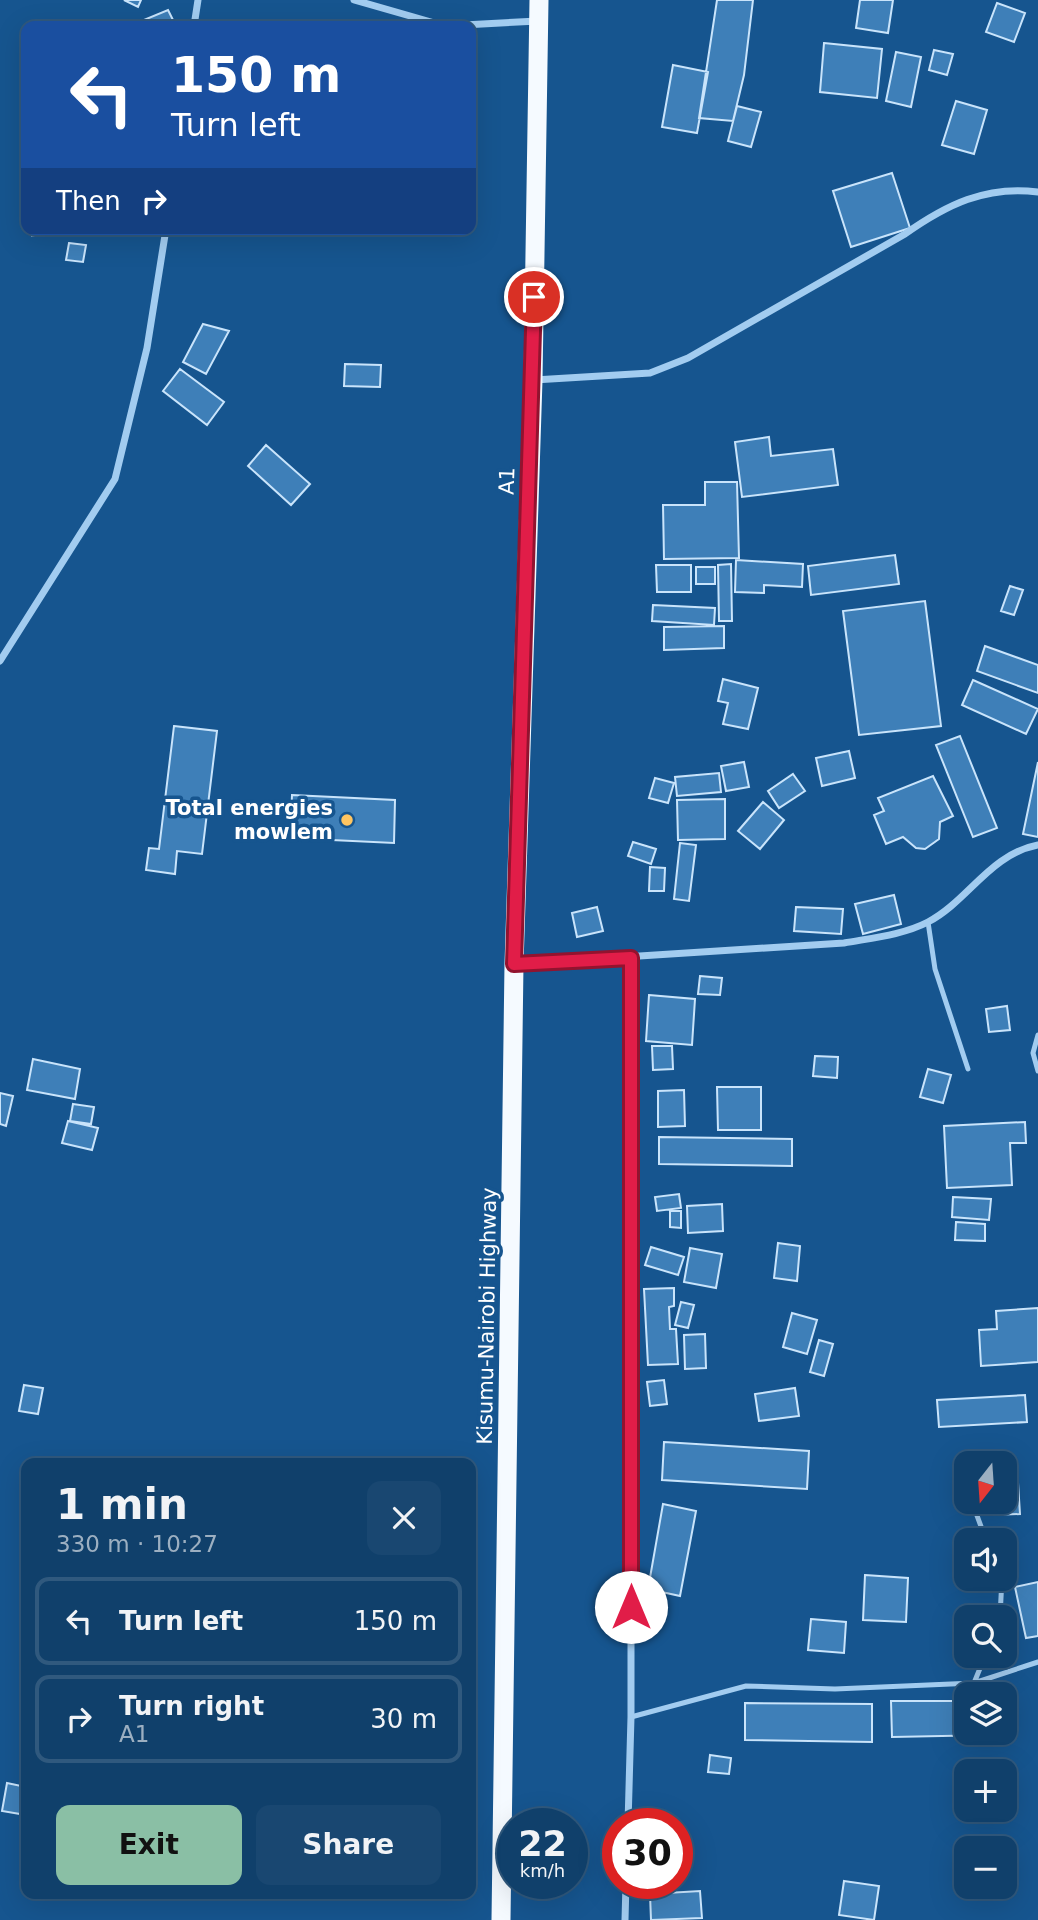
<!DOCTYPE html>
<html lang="en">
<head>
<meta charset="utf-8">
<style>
  :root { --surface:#10406b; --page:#194771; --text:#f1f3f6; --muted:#9cafc1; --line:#30597e; --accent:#8abfa5 }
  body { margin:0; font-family:"DejaVu Sans",sans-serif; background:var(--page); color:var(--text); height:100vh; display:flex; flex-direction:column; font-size:26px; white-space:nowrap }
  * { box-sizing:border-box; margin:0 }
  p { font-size:23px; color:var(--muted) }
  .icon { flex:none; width:38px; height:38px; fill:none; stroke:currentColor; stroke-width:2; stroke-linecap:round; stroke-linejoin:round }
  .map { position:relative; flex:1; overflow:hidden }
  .panel { position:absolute; left:21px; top:1458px; width:455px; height:441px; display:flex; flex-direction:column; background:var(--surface); border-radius:14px; box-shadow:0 7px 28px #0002,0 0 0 2px var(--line) }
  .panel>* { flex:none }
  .top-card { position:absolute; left:21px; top:21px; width:455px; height:214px; border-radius:14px; box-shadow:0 7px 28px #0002,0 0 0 2px var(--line); background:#1a4fa0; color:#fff; overflow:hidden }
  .needle { width:46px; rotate:197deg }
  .controls { position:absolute; left:954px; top:1451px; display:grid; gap:14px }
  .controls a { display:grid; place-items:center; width:63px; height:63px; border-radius:14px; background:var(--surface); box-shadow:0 7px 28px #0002,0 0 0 2px var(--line); font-size:35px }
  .speed { position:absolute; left:497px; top:1808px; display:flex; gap:14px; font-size:35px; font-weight:700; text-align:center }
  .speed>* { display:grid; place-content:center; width:91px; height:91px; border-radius:50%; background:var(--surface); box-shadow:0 7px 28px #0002,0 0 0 2px var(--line); line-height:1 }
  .speed small { font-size:18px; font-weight:400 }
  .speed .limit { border:10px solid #d22; background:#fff; color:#111 }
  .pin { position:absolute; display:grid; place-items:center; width:60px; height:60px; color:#fff; margin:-30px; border:4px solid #fff; border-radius:50%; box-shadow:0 2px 7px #0007 }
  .me { position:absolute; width:77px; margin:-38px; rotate:0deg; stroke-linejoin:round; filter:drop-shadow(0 0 5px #0008) }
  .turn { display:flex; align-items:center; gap:24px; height:147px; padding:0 35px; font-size:32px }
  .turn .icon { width:91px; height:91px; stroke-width:2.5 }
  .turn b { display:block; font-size:49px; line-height:60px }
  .then { display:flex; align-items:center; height:66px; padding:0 35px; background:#0003; gap:14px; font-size:26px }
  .round { display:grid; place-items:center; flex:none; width:74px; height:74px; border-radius:14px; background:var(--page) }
  .summary { display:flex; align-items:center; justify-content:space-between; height:119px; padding:0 35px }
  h1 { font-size:42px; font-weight:800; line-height:52px }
  .primary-button { display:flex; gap:14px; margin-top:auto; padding:14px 35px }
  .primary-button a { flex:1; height:80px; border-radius:14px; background:var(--accent); color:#111; font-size:28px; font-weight:800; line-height:80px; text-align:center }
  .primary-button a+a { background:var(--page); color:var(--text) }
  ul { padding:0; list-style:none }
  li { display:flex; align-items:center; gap:21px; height:88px; margin:0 14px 10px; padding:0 21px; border:4px solid var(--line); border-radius:14px }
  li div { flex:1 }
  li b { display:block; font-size:26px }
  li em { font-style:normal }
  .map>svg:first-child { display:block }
  .building { fill:#3e7fb8; stroke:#c9e4fb; stroke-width:2 }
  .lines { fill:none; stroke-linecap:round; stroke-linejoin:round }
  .service { stroke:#a2ccf0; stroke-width:5 }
  .minor { stroke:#a2ccf0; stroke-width:7 }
  .trunk { stroke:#f5faff; stroke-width:19 }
  .route-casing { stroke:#92132f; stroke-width:18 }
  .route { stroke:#e11d48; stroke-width:12 }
  .poi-dot { fill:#ffc561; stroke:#16558f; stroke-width:2.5 }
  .labels { text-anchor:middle; stroke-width:7; stroke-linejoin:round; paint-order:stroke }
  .street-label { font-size:21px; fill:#fff; stroke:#16558f }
  .poi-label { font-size:21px; font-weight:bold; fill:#fff; stroke:#16558f; text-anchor:end }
</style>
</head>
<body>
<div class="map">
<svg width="1038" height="1920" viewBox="0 0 1038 1920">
  <rect width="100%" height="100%" fill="#16558f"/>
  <!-- building -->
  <path class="building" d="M124,0H141L138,7Z
    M717,0H753L744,75L733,121L699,118Z
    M860,0H893L888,33L856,28Z
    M997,3L1025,13L1014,42L986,32Z
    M168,10L176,26H141L139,22Z
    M824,43L882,49L877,98L820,92Z
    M934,50L953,54L947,75L929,70Z
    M896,52L921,57L911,107L886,101Z
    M673,65L708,72L697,133L662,127Z
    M956,101L987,110L974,154L942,145Z
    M737,106L761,112L751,147L728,141Z
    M892,173L910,228L851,247L833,191Z
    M32,229H85V236H32Z
    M69,243L86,245L83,262L66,260Z
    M203,324L229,331L206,374L183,362Z
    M345,364L381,365L380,387L344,386Z
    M180,369L224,402L207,425L163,391Z
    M769,437L771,456L833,449L838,485L742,497L735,442Z
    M266,445L310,484L291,505L248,466Z
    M705,482H737L739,558L664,559L663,505H705Z
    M895,555L899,584L811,595L808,566Z
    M736,560L803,564L802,587L764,585V593L735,592Z
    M731,564L732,621H719L718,565Z
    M656,565H691V592H657Z
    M696,567H715V584H696Z
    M1010,586L1023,590L1014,615L1001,611Z
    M925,601L941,726L859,735L843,611Z
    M653,605L715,608L714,625L652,621Z
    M724,626V648L664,650V627Z
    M985,646L1038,665V693L977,671Z
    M723,679L758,688L748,729L723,724L728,703L718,701Z
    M973,680L1038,709L1026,734L962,705Z
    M174,726L217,731L202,854L177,851L175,874L146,870L149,848L159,849Z
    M960,736L997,828L973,837L936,745Z
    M849,751L855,778L822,786L816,758Z
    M744,762L749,787L726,791L721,766Z
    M1038,762V837L1023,834Z
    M719,773L721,792L677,796L675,777Z
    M793,774L805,791L779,808L768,791Z
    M933,776L953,816L940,822L939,839L925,849L916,848L903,837L886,844L874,815L884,811L878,798Z
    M655,778L674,783L668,803L649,798Z
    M292,795L395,800L394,843L290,838Z
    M725,799V839L678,840L677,800Z
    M763,802L784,820L760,849L738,831Z
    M633,842L656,849L651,864L628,856Z
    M680,843L696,845L689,901L674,899Z
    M650,867L665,868L664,891H649Z
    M894,895L901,924L863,934L855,904Z
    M597,907L603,931L577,937L572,913Z
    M796,907L843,909L841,934L794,931Z
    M700,976L722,978L720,995L698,994Z
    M649,995L695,999L692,1045L646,1041Z
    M1007,1006L1010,1030L989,1032L986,1009Z
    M652,1046H672L673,1069L653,1070Z
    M815,1056L838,1057L837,1078L813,1076Z
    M33,1059L80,1069L75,1099L27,1090Z
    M928,1069L951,1075L943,1103L920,1097Z
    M717,1087H761V1130H718Z
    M684,1090L685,1126L658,1127V1091Z
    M0,1093L13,1096L6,1126L0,1124Z
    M73,1104L94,1107L91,1124L70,1121Z
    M68,1121L98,1128L92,1150L62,1143Z
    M1025,1122L1026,1143H1010L1012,1185L947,1188L944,1126Z
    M659,1137L792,1139V1166L659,1164Z
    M679,1194L681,1208L657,1211L655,1197Z
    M953,1197L991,1199L989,1220L952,1217Z
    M722,1204L723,1231L688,1233L687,1206Z
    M670,1211H681V1228L670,1227Z
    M956,1222L985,1224V1241L955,1240Z
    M778,1243L800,1246L797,1281L774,1278Z
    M651,1247L684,1257L678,1275L645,1265Z
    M690,1248L722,1254L716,1288L684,1282Z
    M674,1288V1306L669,1307L670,1329H676L678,1364L648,1365L644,1289Z
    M681,1302L694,1305L688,1328L675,1325Z
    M1038,1308V1362L981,1366L979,1330L997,1329L996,1311Z
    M792,1313L817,1320L807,1354L783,1347Z
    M705,1334L706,1368L685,1369L684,1335Z
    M819,1340L833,1344L824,1376L810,1372Z
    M664,1380L667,1404L650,1406L647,1382Z
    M24,1385L43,1388L38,1414L19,1411Z
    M795,1388L799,1416L759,1421L755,1394Z
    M1025,1395L1027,1422L939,1427L937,1400Z
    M664,1442L809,1451L807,1489L662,1480Z
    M1017,1467L1020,1514L993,1515L992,1502H1004V1468Z
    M663,1504L696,1511L680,1596L648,1589Z
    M865,1575L908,1578L906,1622L863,1620Z
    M1038,1582V1636L1026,1638L1015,1587Z
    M811,1619L846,1622L844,1653L808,1650Z
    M891,1701H966V1732H992V1735L892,1737Z
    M745,1703L872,1704V1742L745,1740Z
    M710,1755L731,1758L729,1774L708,1772Z
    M1004,1776L1017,1777L1016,1796L1004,1795Z
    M7,1783L26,1787V1815L2,1811Z
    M844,1881L879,1886L874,1920L839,1915Z
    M700,1891L702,1918L651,1920L650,1894Z"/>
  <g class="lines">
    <!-- service -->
    <path class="service" d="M928,922L935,969L968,1069
      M1038,1035L1033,1053L1038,1071
      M961,1456L966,1476
      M972,1502L986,1540
      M1000,1617L1002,1578
      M974,1683L985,1656
      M631,1717L746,1686L835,1689L974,1683L1038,1662"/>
    <!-- minor -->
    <path class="minor" d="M354,0L445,26L538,21
      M194,26L198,0
      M534,380L650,373L688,358L905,234C946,205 986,185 1038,192
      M0,661L115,479L147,348L166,229
      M515,964L844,943C871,938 903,935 928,922C968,901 990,854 1038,845
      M628,1824L631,1717V958
      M625,1920L626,1883"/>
    <!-- trunk -->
    <path class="trunk" d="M501,1920L514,964L533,380L539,0"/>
  </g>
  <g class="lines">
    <!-- route casing -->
    <g class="route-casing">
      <path id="route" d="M534,297L514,964L631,958V1607"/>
    </g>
    <!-- route -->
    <use href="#route" class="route"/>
  </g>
  <!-- markers -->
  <circle class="poi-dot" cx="347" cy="820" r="7"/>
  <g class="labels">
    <!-- street labels -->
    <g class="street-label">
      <text transform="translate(507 481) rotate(-88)" y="7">A1</text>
      <text transform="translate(487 1316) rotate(-89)" y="7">Kisumu-Nairobi Highway</text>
    </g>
    <!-- poi labels -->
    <g class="poi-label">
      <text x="333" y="815">Total energies<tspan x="333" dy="24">mowlem</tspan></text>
    </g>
  </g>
</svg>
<div class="controls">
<a><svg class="needle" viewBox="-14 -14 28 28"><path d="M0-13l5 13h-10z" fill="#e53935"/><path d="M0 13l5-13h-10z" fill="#9cafc1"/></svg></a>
<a><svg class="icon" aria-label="sound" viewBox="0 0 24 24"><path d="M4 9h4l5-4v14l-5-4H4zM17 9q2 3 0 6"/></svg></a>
<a><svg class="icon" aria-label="search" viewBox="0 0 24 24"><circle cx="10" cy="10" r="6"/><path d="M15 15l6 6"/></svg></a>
<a><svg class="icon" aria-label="layers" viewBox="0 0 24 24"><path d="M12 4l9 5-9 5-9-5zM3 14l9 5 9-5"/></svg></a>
<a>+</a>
<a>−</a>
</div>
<div class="speed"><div>22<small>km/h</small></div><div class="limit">30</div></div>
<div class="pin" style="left:534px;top:297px;background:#d93025"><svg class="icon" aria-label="arrive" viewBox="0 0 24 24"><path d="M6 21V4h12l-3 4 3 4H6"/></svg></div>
<svg class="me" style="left:631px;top:1607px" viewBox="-20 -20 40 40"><circle r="19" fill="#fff"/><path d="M0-13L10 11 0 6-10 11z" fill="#e11d48"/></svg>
<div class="top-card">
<div class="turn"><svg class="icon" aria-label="left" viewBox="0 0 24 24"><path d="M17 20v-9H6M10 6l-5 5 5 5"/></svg><div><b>150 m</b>Turn left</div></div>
<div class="then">Then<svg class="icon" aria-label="right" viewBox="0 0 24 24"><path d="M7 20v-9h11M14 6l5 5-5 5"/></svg></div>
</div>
<section class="panel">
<div class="summary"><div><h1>1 min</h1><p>330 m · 10:27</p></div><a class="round"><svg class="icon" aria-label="close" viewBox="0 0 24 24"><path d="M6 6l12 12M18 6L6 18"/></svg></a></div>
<ul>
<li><svg class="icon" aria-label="left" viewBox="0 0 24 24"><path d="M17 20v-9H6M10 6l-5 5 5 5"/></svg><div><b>Turn left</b></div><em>150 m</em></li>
<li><svg class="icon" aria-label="right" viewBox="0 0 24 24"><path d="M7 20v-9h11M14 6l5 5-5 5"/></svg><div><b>Turn right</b><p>A1</p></div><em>30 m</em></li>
</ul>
<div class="primary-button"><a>Exit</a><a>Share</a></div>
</section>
</div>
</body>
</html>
